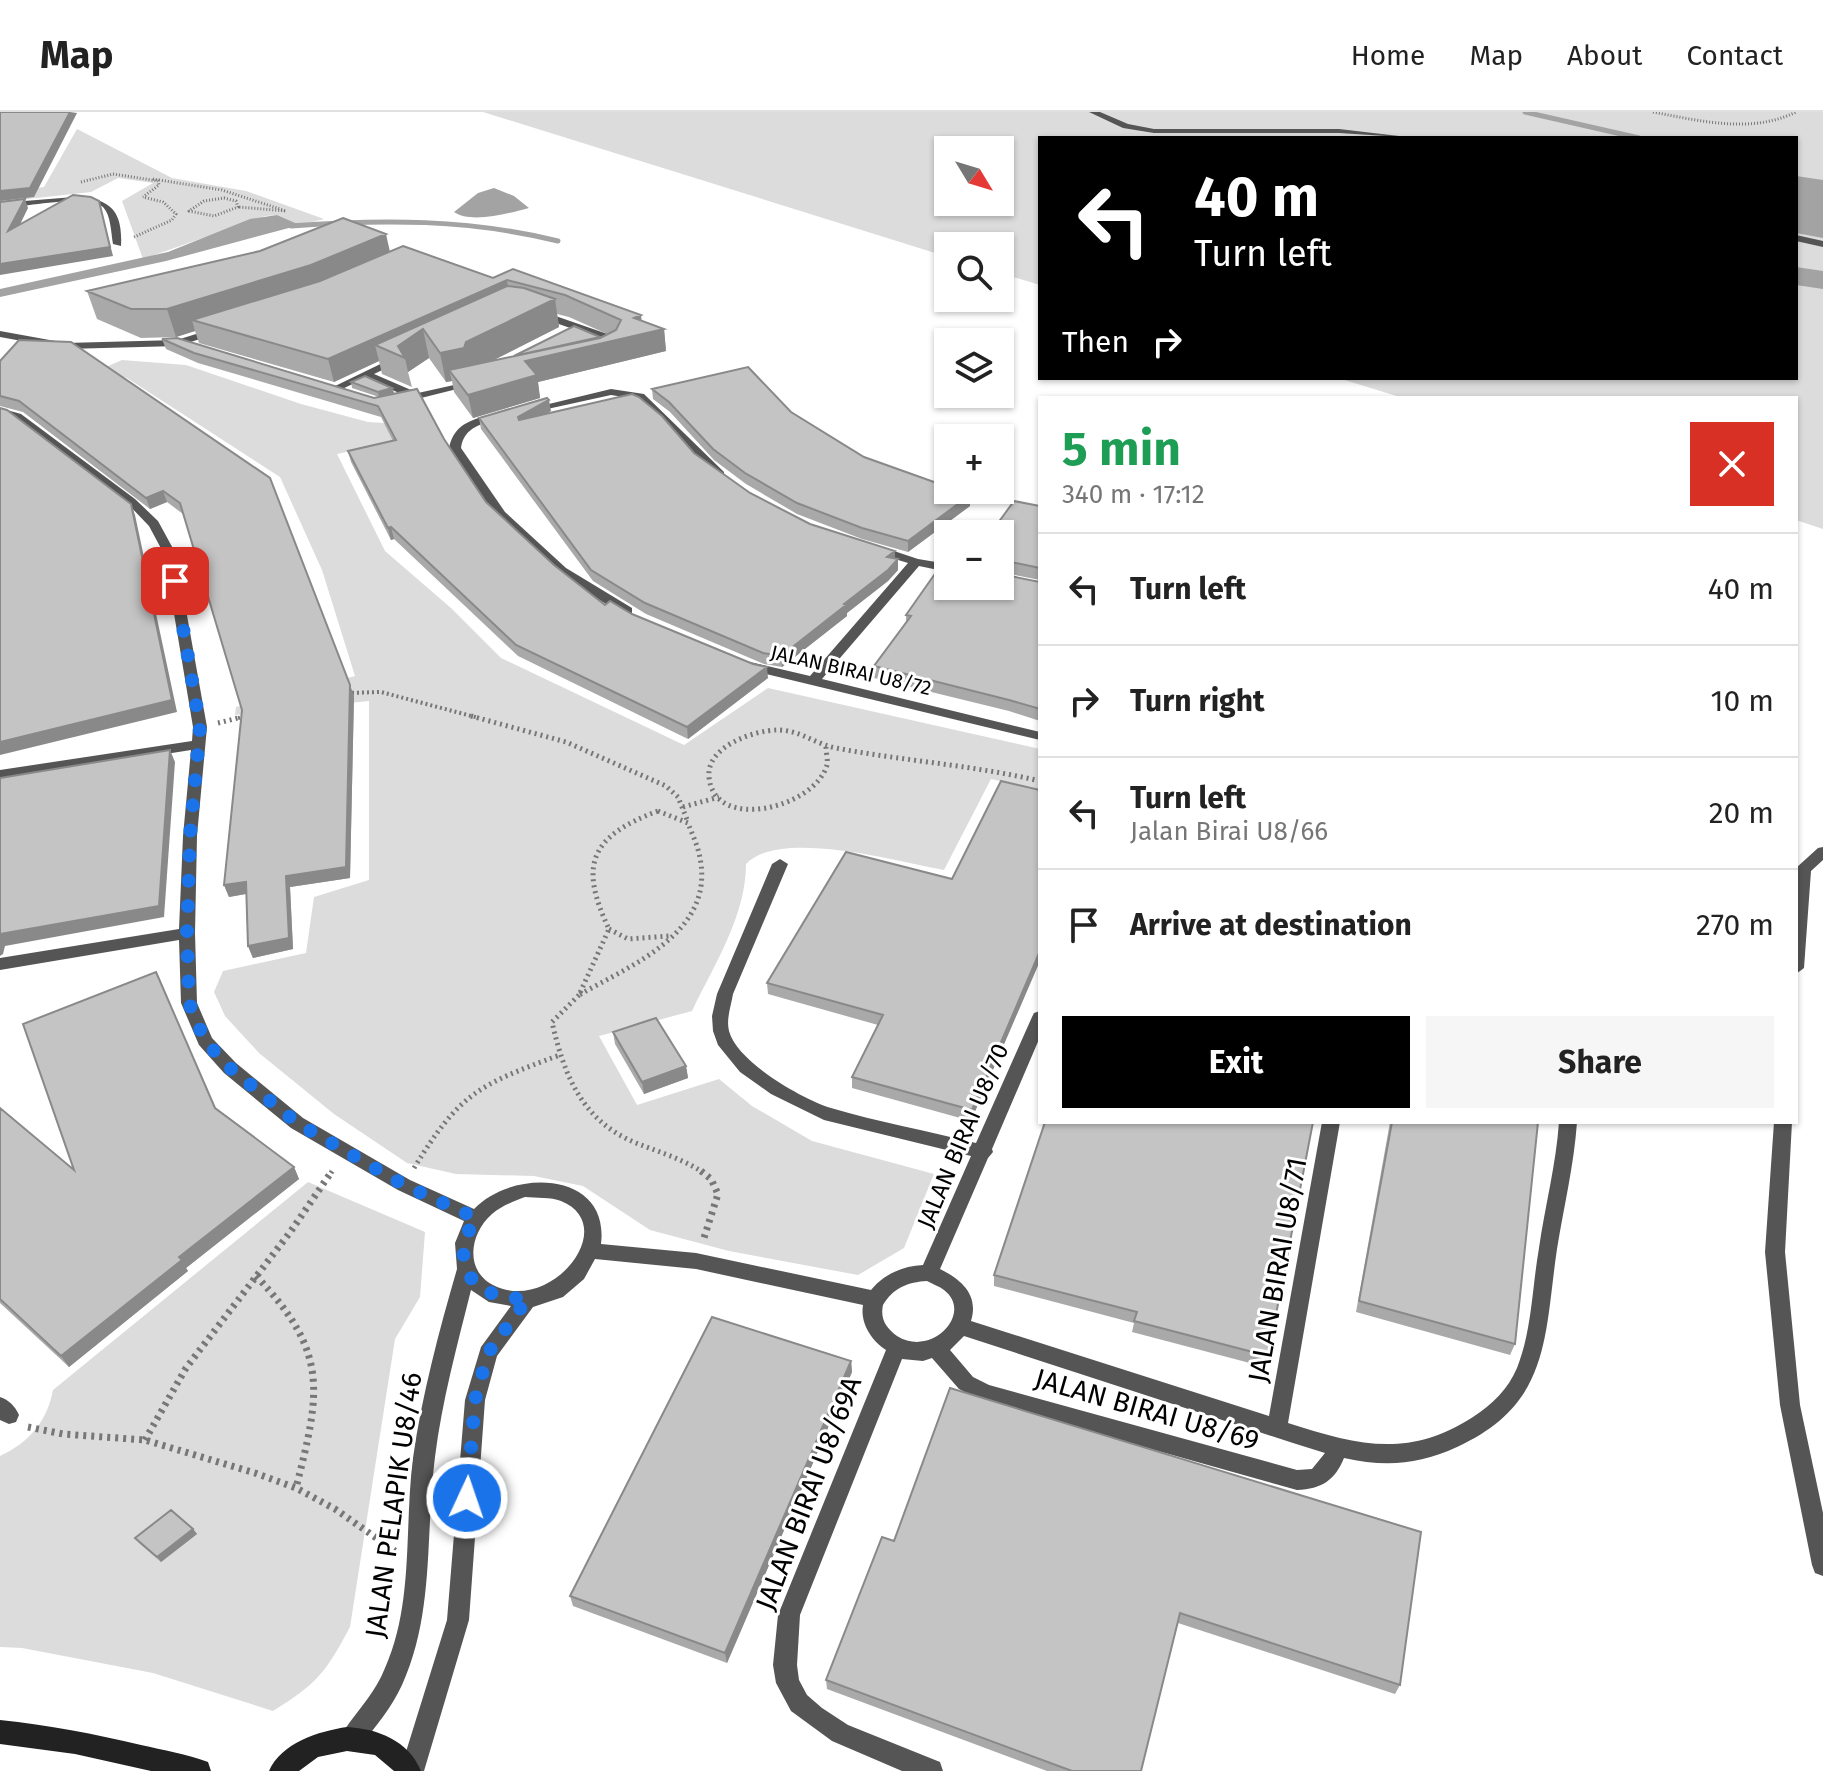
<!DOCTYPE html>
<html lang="en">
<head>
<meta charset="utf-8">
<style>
  :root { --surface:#fff; --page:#f6f6f6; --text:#222; --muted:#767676; --line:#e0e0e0; --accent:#000 }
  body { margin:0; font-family:"Fira Sans",sans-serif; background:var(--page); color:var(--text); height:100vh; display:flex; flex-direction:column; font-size:30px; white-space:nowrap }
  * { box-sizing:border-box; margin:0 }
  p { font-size:26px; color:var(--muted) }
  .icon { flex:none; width:44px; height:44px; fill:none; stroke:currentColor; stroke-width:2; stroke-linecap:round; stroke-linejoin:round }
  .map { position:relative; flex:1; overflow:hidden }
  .details { position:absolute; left:1038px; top:284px; width:760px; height:728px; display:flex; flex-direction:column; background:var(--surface); border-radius:0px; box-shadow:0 2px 6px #0004 }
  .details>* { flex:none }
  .banner { position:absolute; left:1038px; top:24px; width:760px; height:244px; border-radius:0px; box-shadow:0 2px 6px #0004; background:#000; color:#fff; overflow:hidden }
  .needle { width:52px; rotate:128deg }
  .buttons { position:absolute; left:934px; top:24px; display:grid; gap:16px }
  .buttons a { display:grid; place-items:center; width:80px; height:80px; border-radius:0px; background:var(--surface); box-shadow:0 2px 6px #0004; font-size:40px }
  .pin { position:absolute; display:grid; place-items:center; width:68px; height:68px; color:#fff; margin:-34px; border-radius:16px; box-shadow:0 4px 12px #0006 }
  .me { position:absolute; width:88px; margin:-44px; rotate:3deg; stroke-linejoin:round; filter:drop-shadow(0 0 6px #0008) }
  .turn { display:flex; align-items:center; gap:28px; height:168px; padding:0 24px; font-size:36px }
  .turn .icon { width:104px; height:104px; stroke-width:2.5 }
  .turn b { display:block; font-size:56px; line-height:68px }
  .then { display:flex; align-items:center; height:76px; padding:0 24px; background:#0003; gap:16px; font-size:30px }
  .round { display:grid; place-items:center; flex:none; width:84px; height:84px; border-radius:0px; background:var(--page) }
  .head { display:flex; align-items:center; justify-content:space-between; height:136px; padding:0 24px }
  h1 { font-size:48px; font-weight:700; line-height:60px; color:#1e9e55 }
  .action { display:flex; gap:16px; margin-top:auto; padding:16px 24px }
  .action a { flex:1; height:92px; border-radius:0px; background:var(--accent); color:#fff; font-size:32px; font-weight:700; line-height:92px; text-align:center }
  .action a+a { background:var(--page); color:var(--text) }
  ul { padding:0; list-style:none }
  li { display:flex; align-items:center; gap:24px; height:112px; padding:0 24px; border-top:2px solid var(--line) }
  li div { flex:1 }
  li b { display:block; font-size:30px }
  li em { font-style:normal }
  header { display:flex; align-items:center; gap:48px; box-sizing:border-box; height:112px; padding:0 40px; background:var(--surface); border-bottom:2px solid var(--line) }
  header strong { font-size:38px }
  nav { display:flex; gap:44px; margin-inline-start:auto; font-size:28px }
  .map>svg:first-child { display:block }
  .green { fill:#dcdcdc; fill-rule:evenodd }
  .water { fill:#a3a3a3 }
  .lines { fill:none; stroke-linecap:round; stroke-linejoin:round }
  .stream { stroke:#a3a3a3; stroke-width:5 }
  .river { fill:#a3a3a3; fill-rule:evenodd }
  .path-far3 { stroke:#777; stroke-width:3; stroke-dasharray:1 2; stroke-linecap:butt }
  .path-far2 { stroke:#777; stroke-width:4; stroke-dasharray:2 3; stroke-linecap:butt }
  .path-far1 { stroke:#777; stroke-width:5; stroke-dasharray:2 4; stroke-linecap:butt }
  .path { stroke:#777; stroke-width:7; stroke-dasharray:3 5; stroke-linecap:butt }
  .lane { fill:#555; fill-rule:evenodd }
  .street { fill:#555; fill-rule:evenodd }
  .secondary { fill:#222; fill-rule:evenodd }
  .wall { fill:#a9a9a9; fill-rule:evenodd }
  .shaded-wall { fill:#898989 }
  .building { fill:#c4c4c4; stroke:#898989; stroke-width:2 }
  .route { stroke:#1a73e8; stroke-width:14; stroke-dasharray:0 25.2 }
  .labels { text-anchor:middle; stroke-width:6; stroke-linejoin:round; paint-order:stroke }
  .far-street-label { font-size:20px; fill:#000; stroke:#fff }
  .street-label { font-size:24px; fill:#000; stroke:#fff }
  .near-street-label { font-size:28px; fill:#000; stroke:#fff }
</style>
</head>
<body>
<header>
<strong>Map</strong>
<nav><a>Home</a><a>Map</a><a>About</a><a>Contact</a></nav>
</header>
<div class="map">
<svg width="1823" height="1659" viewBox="0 0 1823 1659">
  <rect width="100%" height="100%" fill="#fff"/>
  <!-- green -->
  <path class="green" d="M483,0H1823V417L1796,408V286H1403L1338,266H1796V26H1040V173L1000,161V134H948V145ZM948,38H1000V90H948Z
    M77,17L172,66L246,79L324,107L300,113L277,103L265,104L143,147L122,89L153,71L118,66L91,80L0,90V81L44,75Z
    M122,248L186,253L301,292L368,310L433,314L419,324L337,342L385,439L451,496L501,546L684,633L768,576L1040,637V678L991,667L944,758C898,750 780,716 746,752C746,804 714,853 692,899L599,924L637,993L719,967L752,994L812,1029L934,1062L904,1136L858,1163L729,1139L650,1118L583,1074L534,1064L456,1062L407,1051L334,1002L259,941L225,904L214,880L223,859L306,841L314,785L369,768V589L235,603L236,595L355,564L322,458L280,365L127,266L99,258Z
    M308,1070L425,1120L420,1185L395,1227L350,1515C326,1560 317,1572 273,1599L153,1561L22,1536L0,1535V1344C30,1330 47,1309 53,1278Z"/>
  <!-- water -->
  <path class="water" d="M1796,64L1823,68V126L1796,121Z
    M494,76L514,84L529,96C510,101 471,112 454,100L478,81Z
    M277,103L300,113L166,149L0,185V177L168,140L250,107Z"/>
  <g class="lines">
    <!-- stream -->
    <path class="stream" d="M1525,0L1639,26
      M291,114C382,107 469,107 558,129"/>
    <!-- river -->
    <path class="river" d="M1796,155L1823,159V177L1796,173Z"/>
    <!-- path-far3 -->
    <path class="path-far3" d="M1653,0C1700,9 1752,22 1796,0
      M153,67L222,78L286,99L238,95
      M81,70L113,62L158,69L159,73L143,85
      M224,86L236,89L238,95L214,104L189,99L204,89Z
      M134,125L172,108L176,102L163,90L143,85"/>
    <!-- path-far2 -->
    <path class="path-far2" d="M347,581L381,580L479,606
      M238,606L248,604"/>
    <!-- path-far1 -->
    <path class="path-far1" d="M471,604L566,630L666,674L678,685L688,710
      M218,611L246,604
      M826,635C826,640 828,648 827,653C815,696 714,721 709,665C706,634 755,618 778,618C800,618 815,632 836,636C904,649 972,653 1040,669
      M683,695L719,685
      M658,699L688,711C692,722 698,734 700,746C715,821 631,853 579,883L609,817C578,752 591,724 658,699Z
      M609,817L628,827L669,824
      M579,883L552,910C564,963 582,1009 636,1031C659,1040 683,1047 704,1061
      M414,1056C460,981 478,973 560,943
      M331,1061L334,1056"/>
    <!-- path -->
    <path class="path" d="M701,1059L711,1067L718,1082L703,1129
      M256,1164C330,1241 320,1281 296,1376
      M28,1315L63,1322L145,1328L255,1361L296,1376L335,1397L395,1439
      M145,1328L186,1256L291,1119L332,1059"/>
    <!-- lane -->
    <path class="lane" d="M536,200H544L619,226V236L610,238V230L536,204Z
      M401,242L405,243V247L374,262L418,281L472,269L477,272L401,291L396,288L406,284L365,266L338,279L329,277Z"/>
    <!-- street -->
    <path class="street" d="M1089,0H1100L1128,12L1154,17H1339L1416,26L1339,21H1154L1123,16Z
      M74,85C109,86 123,97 121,134L113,132C111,121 111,103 103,95C87,82 21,95 0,97V91Z
      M1796,123L1823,129V135L1796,129Z
      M215,216L220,219L219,221L178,234L66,237L0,225V219L66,231L177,228Z
      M611,277L644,282L724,360V364H716L637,287L611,283L529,301L524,298Z
      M0,296L21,302L135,387L158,409L176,442L207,615L197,724L195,821L197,891L212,926L236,951L303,1006L410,1068L474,1097C513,1056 610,1059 601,1132L696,1141L871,1178C884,1162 903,1154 923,1153L971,1044L824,1008L771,982L740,960L718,933L713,919L712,904L717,882L772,752L780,747L788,752L733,882C731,894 726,907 729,919C737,950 802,987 831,996C878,1010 928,1019 976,1031L1032,905L1034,901L1040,899V925L992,1037L993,1040L988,1046L940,1157C962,1168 979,1183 971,1209L1269,1304L1322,1010H1340L1288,1311C1357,1333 1408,1347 1473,1305C1493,1292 1508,1277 1517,1256C1532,1218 1532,1176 1539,1136C1545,1094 1556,1053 1559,1010H1577C1574,1053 1564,1094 1557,1137C1544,1225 1551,1292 1457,1335C1418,1353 1385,1355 1344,1346C1335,1368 1322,1377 1297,1378L984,1290L959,1277L932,1246L923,1249L902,1247L800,1503L797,1553L799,1568L807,1583L822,1596L848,1613L940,1650L943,1659H902L832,1629L791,1599L776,1571L773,1553L778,1503L886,1238C871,1228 860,1211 863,1193L696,1157L595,1147L584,1167L563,1185L533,1195L497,1244L485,1288L469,1508L424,1659H400L447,1508L465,1288L481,1235L511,1194L489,1190L471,1178C457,1234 442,1289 435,1345C425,1422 435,1500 402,1573C392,1595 376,1614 361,1633L353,1637L345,1633L341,1625L345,1617C359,1597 376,1579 385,1556C414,1491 404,1416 413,1346C422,1283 439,1219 457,1157L455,1131L464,1109L398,1078L291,1016L224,961L199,933L181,891L179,828L0,858V846L179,817L183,724L191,638L0,668V658L192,629L193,615L164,442L149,414L127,391L13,306L0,302ZM525,1085C536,1086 551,1085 561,1089C622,1114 550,1203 493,1173C464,1158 470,1121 492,1102C501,1094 514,1089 525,1085ZM927,1169C932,1172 939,1174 944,1178C974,1201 932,1246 897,1224C886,1216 880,1207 883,1193C893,1176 908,1170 927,1169ZM964,1224L1293,1331L1325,1341L1312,1357L1297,1358L989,1273L973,1265L950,1238Z
      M499,301L503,302V306C484,311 464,314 461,336L505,400L566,456L632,496V502H622L558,462L497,406L449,336C454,310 476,306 499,301Z
      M876,433L918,447L948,452V460L919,454L822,567L1040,620V628L741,556V550L746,549L810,564L908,451L872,440L870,437Z
      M1823,735V748L1811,759L1804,856L1796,862V756L1818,736Z
      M1774,1010H1792L1785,1140L1800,1293L1823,1401V1464L1815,1461L1812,1453L1780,1293L1765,1140Z
      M0,1285C9,1288 15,1294 19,1303L16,1310L9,1312L0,1308Z"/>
    <!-- secondary -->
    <path class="secondary" d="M0,1608C48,1613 95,1622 141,1633C163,1638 187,1642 208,1650L211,1659H151L75,1642L0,1632Z
      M347,1615C378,1617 408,1628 421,1659H394L375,1643L347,1639L318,1645L299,1659H269C281,1631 319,1619 347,1615Z"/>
  </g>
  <!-- wall -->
  <path class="wall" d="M390,139L493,166L513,157L664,217L666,239L538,270L540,286L473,306L454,280L452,269L446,270L429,246L408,260L412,275L382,262L379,249L334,270L199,231L195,219L176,225L141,226L97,207L87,179ZM557,202L569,205L607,222L600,225L494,248L559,215Z
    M162,227L374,286L444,327L486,390L554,453L605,493L632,502L768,566L688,627L518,544L394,427L391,428L351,350L348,339L393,329L381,305L198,251L166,237Z
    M71,230L354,584L350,766L290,775L293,837L253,846L248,834L246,782L229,785L224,773L242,598L183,402L167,390L150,397L23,300L0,294V249Z
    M351,270L392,276L394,281L379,285L352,276Z
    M652,277L791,300L864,345L970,394L908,440L862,427L797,402L746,372L714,348L670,300L653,287Z
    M551,299L545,302L694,341L750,381L810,412L895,439V447H898V458L888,469L847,501V504L782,555L764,552L646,502L593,469L481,317L479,306Z
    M1040,394V468L1000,460V422Z
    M1040,470V609L1009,599L874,566V554L906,510V503L948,474Z
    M1001,669L971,1009L852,976V965L878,913L768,882L767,871L952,767Z
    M613,920L686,954L688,966L644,982L615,932Z
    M0,996L74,1058L216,996L294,1055L299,1067L186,1156L188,1159L69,1255L0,1191Z
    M1045,1010L1268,1244L1265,1255L1132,1220L1134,1211L994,1174V1163Z
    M1390,1010H1538L1515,1232L1510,1243L1356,1200Z
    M851,1249L852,1260L727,1551L573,1494L570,1484Z
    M950,1276L1400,1573L1395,1582L1178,1511L1141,1659H1047L827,1577L826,1568L894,1429Z
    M193,1417L197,1422L161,1450L139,1431L135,1426Z"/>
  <!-- shaded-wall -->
  <path class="shaded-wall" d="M70,0L77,1L34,85L0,89V79Z
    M25,87L28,96L12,129L8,119Z
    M99,89L113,144L0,163V152Z
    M386,122L392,149L192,208L195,219L176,225L167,197Z
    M507,168L510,190L423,217L429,246L408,260L405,246L375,233L379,249L334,270L328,247Z
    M555,187L559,215L472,259L449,258L452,269L446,270L440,241L466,230Z
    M641,203L643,222L664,217L666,239L538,270L540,286L473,306L468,283L505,249L602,231L634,206Z
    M392,276L394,281L379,285L378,280Z
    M549,288L551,299L520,315L518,305Z
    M163,379L167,390L150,397L146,386Z
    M970,383V394L908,440V429Z
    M131,392L135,403L177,600L0,643V630Z
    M391,415L394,427L391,428L388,416Z
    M895,439V450L887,445Z
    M898,447V458L888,469L847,501V504L782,555L781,544Z
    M767,555L768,566L688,627L687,615Z
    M350,573L354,584L350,766L290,775L293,837L253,846L248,834L286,764Z
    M170,638L175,650L164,805L5,834L3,842L0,844V822Z
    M246,770L251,781L229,785L224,773Z
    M1040,839V849L971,1009L972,998Z
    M686,954L688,966L644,982L642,970Z
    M294,1055L299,1067L186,1156L188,1159L69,1255L61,1244L179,1145Z
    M851,1249L852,1260L727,1551L725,1541Z
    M193,1417L197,1422L161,1450L157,1445Z"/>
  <!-- building -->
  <path class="building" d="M1,0H70L30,76L0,79V1Z
    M73,83L91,85L99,89L110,135L0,152V90L25,87L8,119Z
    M343,106L386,122L311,153L167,197H131L87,179L260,139Z
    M403,134L493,166L513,157L641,203L634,206L664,217L525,249L537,263L468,283L449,258L600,226L616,218L621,208L565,183L507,168L328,247L192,208L320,169Z
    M507,174L524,176L555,187L466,230L464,236L440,241L423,217L398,234L405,246L375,233Z
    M574,214L600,225L514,244Z
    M177,226L374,286L417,277L444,327L486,390L554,453L605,493L610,489L632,502L753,552L767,555L687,615L516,533L391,415L388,416L348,339L396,328L378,294L194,241L162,227Z
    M19,228L71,230L270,366L350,573L346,755L286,764L289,826L248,834L246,770L224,773L242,598L180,391L163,379L146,386L19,289L0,284V249Z
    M748,255L791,300L864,345L948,375V378H956L970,383L908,429L862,416L797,391L745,361L713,337L669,290L652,277Z
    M365,264L392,276L378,280L351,270Z
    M632,282L639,285L662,304L694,341L750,381L810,412L895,439L887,445L898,447L888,458L844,492L846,493L781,544L763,541L645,491L591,458L479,306L547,286L549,288L518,305L519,308Z
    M0,296L7,298L131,392L172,588L0,630Z
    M1014,389L1040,394V456L1001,448L1000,449V422H990Z
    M939,456L948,458V474H1000V462L1040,470V597L1009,588L874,554L911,504L906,503Z
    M170,638L159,794L0,822V666Z
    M1001,669L1040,678V839L972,998L852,965L883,903L767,871L846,740L952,767Z
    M156,860L215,996L294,1055L179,1145L182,1148L61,1244L0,1187V996L74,1058L23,912Z
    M656,906L686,954L642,970L613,920Z
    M1045,1010H1313L1268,1244L1134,1209L1137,1200L994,1163Z
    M1392,1010H1538L1515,1232L1359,1189Z
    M712,1205L851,1249L725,1541L570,1484Z
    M950,1276L1421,1420L1400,1573L1180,1501L1141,1659H1072L826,1568L882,1425L894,1429Z
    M171,1398L193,1417L157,1445L135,1426Z"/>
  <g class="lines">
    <!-- route -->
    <path class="route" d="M175,469L200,615L190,724L187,821L189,891L205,929L230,956L297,1011L404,1073L476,1106C445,1153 475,1190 528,1186L488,1241L475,1288L467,1386"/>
  </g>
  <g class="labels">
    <!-- far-street labels -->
    <g class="far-street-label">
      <text transform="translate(851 558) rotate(13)" y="7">JALAN BIRAI U8/72</text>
    </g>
    <!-- street labels -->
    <g class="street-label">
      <text transform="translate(963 1024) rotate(-67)" y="8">JALAN BIRAI U8/70</text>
    </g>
    <!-- near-street labels -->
    <g class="near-street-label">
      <text transform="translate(1277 1158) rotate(-80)" y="10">JALAN BIRAI U8/71</text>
      <text transform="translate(1147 1297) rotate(16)" y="10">JALAN BIRAI U8/69</text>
      <text transform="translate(808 1381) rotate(-69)" y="10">JALAN BIRAI U8/69A</text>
      <text transform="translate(393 1393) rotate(-82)" y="10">JALAN PELAPIK U8/46</text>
    </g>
  </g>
</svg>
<div class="buttons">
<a><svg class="needle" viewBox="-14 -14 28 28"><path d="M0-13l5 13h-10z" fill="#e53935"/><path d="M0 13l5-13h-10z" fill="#767676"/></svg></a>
<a><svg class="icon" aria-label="search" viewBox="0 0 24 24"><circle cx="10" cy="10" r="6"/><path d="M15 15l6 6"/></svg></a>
<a><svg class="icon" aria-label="layers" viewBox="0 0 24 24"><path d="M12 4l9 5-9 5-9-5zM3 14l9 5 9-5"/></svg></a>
<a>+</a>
<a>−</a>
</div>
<div class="pin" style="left:175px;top:469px;background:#d93025"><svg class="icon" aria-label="arrive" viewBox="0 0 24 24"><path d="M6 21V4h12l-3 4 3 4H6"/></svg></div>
<svg class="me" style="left:467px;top:1386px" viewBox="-20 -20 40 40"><circle r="17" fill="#1a73e8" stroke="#fff" stroke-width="3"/><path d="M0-11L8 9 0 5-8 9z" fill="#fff"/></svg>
<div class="banner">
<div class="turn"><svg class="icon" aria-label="left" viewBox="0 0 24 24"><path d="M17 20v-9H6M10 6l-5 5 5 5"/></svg><div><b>40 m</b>Turn left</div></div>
<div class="then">Then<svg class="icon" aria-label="right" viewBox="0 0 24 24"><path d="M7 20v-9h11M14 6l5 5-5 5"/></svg></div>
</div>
<section class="details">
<div class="head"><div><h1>5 min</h1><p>340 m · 17:12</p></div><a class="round" style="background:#d93025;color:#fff"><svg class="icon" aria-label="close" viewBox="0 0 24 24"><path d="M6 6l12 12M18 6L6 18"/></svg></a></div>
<ul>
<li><svg class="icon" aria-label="left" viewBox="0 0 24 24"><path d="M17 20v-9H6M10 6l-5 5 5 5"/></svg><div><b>Turn left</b></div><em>40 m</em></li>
<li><svg class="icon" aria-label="right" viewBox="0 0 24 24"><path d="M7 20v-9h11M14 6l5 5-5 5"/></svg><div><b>Turn right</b></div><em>10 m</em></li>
<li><svg class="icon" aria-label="left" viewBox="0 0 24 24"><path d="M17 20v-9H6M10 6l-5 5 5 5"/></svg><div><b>Turn left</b><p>Jalan Birai U8/66</p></div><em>20 m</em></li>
<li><svg class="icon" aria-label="arrive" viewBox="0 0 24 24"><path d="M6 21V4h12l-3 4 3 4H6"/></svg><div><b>Arrive at destination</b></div><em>270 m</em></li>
</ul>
<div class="action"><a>Exit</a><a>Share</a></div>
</section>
</div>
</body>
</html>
